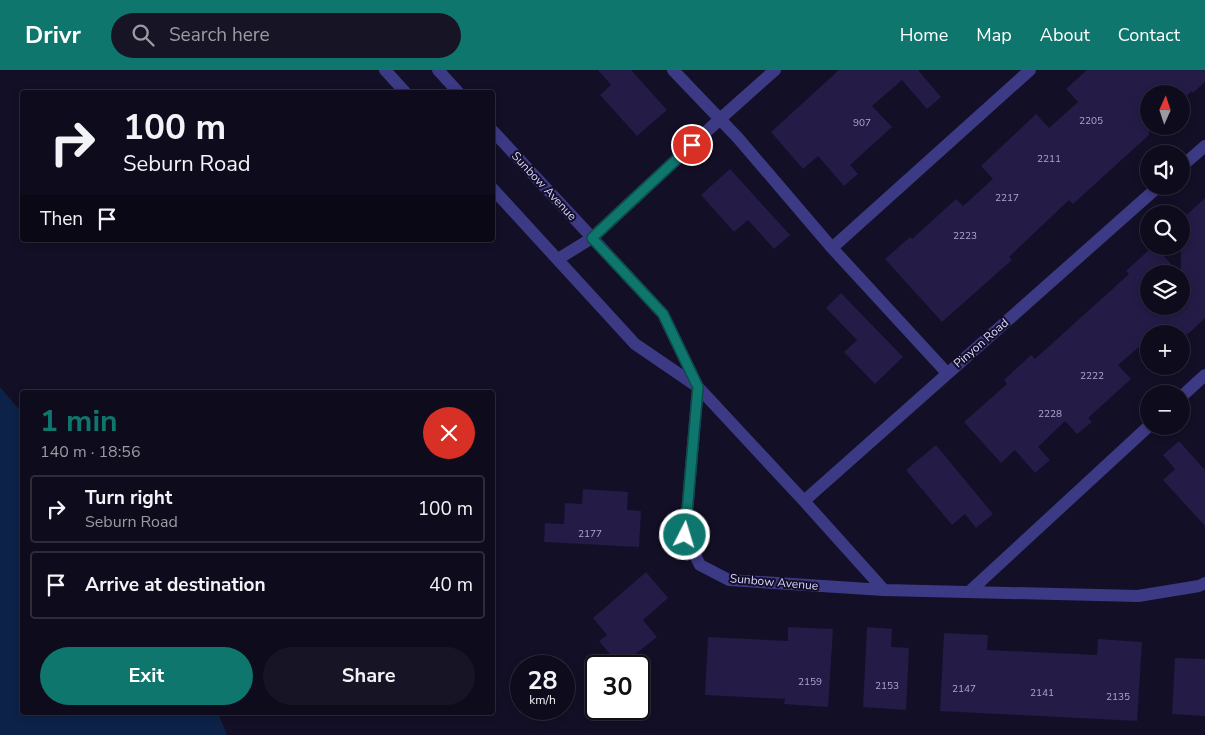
<!DOCTYPE html>
<html lang="en">
<head>
<meta charset="utf-8">
<style>
  :root { --surface:#0e0b1c; --page:#171425; --text:#f1f3f6; --muted:#9b9ba3; --line:#2e2b3b; --accent:#0f766e }
  body { margin:0; font-family:"Nunito Sans",sans-serif; background:var(--page); color:var(--text); height:100vh; display:flex; flex-direction:column; font-size:19px; white-space:nowrap }
  * { box-sizing:border-box; margin:0 }
  p { font-size:16px; color:var(--muted) }
  .icon { flex:none; width:28px; height:28px; fill:none; stroke:currentColor; stroke-width:2; stroke-linecap:round; stroke-linejoin:round }
  .map { position:relative; flex:1; overflow:hidden }
  .sheet { position:absolute; left:20px; top:320px; width:475px; height:325px; display:flex; flex-direction:column; background:var(--surface); border-radius:5px; box-shadow:0 2px 8px #0003,0 0 0 1px var(--line) }
  .sheet>* { flex:none }
  .banner { position:absolute; left:20px; top:20px; width:475px; height:152px; border-radius:5px; box-shadow:0 2px 8px #0003,0 0 0 1px var(--line); background:#0e0b1c; color:var(--text); overflow:hidden }
  .needle { width:32px; rotate:3deg }
  .buttons { position:absolute; left:1140px; top:15px; display:grid; gap:10px }
  .buttons a { display:grid; place-items:center; width:50px; height:50px; border-radius:50%; background:var(--surface); box-shadow:0 2px 8px #0003,0 0 0 1px var(--line); font-size:25px }
  .speed { position:absolute; left:510px; top:585px; display:flex; gap:10px; font-size:25px; font-weight:700; text-align:center }
  .speed>* { display:grid; place-content:center; width:65px; height:65px; border-radius:50%; background:var(--surface); box-shadow:0 2px 8px #0003,0 0 0 1px var(--line); line-height:1 }
  .speed small { font-size:12px; font-weight:400 }
  .speed .limit { border:2px solid #111; border-radius:8px; background:#fff; color:#111 }
  .pin { position:absolute; display:grid; place-items:center; width:42px; height:42px; color:#fff; margin:-21px; border:2px solid #fff; border-radius:50%; box-shadow:0 1px 5px #0007 }
  .me { position:absolute; width:55px; margin:-28px; rotate:5deg; stroke-linejoin:round; filter:drop-shadow(0 0 4px #0008) }
  .turn { display:flex; align-items:center; gap:18px; height:105px; padding:0 20px; font-size:22px }
  .turn .icon { width:65px; height:65px; stroke-width:2.5 }
  .turn b { display:block; font-size:35px; line-height:42px }
  .then { display:flex; align-items:center; height:48px; padding:0 20px; background:#0003; gap:10px; font-size:19px }
  .round { display:grid; place-items:center; flex:none; width:52px; height:52px; border-radius:26px; background:var(--page) }
  .summary { display:flex; align-items:center; justify-content:space-between; height:85px; padding:0 20px }
  h1 { font-size:30px; font-weight:700; line-height:38px; color:var(--accent) }
  .button { display:flex; gap:10px; margin-top:auto; padding:10px 20px }
  .button a { flex:1; height:58px; border-radius:30px; background:var(--accent); color:#fff; font-size:20px; font-weight:700; line-height:58px; text-align:center }
  .button a+a { background:var(--page); color:var(--text) }
  ul { padding:0; list-style:none }
  li { display:flex; align-items:center; gap:15px; height:68px; margin:0 10px 8px; padding:0 10px; border:2px solid var(--line); border-radius:5px }
  li div { flex:1 }
  li b { display:block; font-size:19px }
  li em { font-style:normal }
  header { display:flex; align-items:center; gap:30px; box-sizing:border-box; height:70px; padding:0 25px; background:var(--accent); color:#fff }
  header strong { font-size:24px }
  nav { display:flex; gap:28px; margin-inline-start:auto; font-size:18px }
  .search { width:350px; height:45px; background:var(--page); display:flex; align-items:center; gap:12px; box-sizing:border-box; padding:0 18px; border-radius:28px; color:var(--muted); font-size:19px }
  .map>svg:first-child { display:block }
  .water { fill:#0c2248 }
  .building { fill:#241b47 }
  .lines { fill:none; stroke-linecap:round; stroke-linejoin:round }
  .minor { stroke:#3d3a85; stroke-width:12 }
  .route-casing { stroke:#0a4d48; stroke-width:12 }
  .route { stroke:#0f766e; stroke-width:9 }
  .labels { text-anchor:middle; stroke-width:4; stroke-linejoin:round; paint-order:stroke }
  .number-label { font-size:10px; fill:#aca6d1 }
  .street-label { font-size:12px; fill:#d9d4ff; stroke:#130f26 }
</style>
</head>
<body>
<header>
<strong>Drivr</strong>
<div class="search"><svg class="icon" aria-label="search" viewBox="0 0 24 24"><circle cx="10" cy="10" r="6"/><path d="M15 15l6 6"/></svg>Search here</div>
<nav><a>Home</a><a>Map</a><a>About</a><a>Contact</a></nav>
</header>
<div class="map">
<svg width="1205" height="665" viewBox="0 0 1205 665">
  <rect width="100%" height="100%" fill="#130f26"/>
  <!-- water -->
  <path class="water" d="M0,317L22,343V642L218,643L227,665H0Z"/>
  <!-- building -->
  <path class="building" d="M598,0H631L667,40L637,66L600,25L611,15Z
    M839,0H918L941,27L927,39L902,10L872,36L892,57L850,95L858,104L844,116L818,86L803,99L771,62Z
    M1087,0H1205V12L1193,23L1192,21L1181,31V24H1149V56H1154L1149,61V65L1073,134L1069,130L1009,187L1012,190L942,252L885,189L910,167L912,169L956,129L963,136L993,109L981,96L1036,44L1049,58L1078,32L1066,19Z
    M730,99L790,165L774,179L748,150L734,162L701,125Z
    M1205,128V248L1188,264H1149V268L1118,295L1131,309L1088,348L1092,352L1077,364L1065,351L1038,377L1050,390L1035,403L1015,380L1001,393L964,352L1007,314L1004,310L1031,285L1035,289L1129,204L1126,201L1153,176H1155L1180,204H1149V236H1181V150Z
    M841,223L903,287L875,314L844,282L857,270L826,238Z
    M1179,371L1205,400V456L1163,410L1175,399L1163,385Z
    M936,375L993,444L976,458L965,444L952,455L906,400Z
    M583,419L628,422L627,440L641,441L639,477L544,472L545,453L564,454L565,433L582,434Z
    M646,502L668,528L643,550L657,567L620,596L599,571L607,565L593,548Z
    M788,557L833,559L828,637L784,634L785,629L705,625L708,567L788,571Z
    M867,557L892,559L891,577L909,578L906,640L863,637Z
    M944,563L988,565L987,580L1097,585L1098,569L1142,572L1137,651L940,641Z
    M1175,588L1205,589V646L1172,644Z"/>
  <g class="lines">
    <!-- minor -->
    <path class="minor" d="M385,0L405,22
      M438,0L458,22
      M673,0L738,68L832,178L947,303
      M492,60L663,244L698,317L685,465L700,495L729,510L884,520L1138,526L1199,516L1205,513
      M1181,97L1205,76
      M492,118L635,274L698,317L804,431L884,520
      M832,178L1030,0
      M558,189L592,168L720,49L775,0
      M1181,327L1205,305
      M804,431L1159,116
      M969,522L1149,356"/>
  </g>
  <g class="lines">
    <!-- route casing -->
    <g class="route-casing">
      <path id="route" d="M685,465L698,317L663,244L592,168L692,75"/>
    </g>
    <!-- route -->
    <use href="#route" class="route"/>
  </g>
  <g class="labels">
    <!-- number labels -->
    <g class="number-label">
      <text x="1091" y="54">2205</text>
      <text x="862" y="56">907</text>
      <text x="1049" y="92">2211</text>
      <text x="1007" y="131">2217</text>
      <text x="965" y="169">2223</text>
      <text x="1092" y="309">2222</text>
      <text x="1050" y="347">2228</text>
      <text x="590" y="467">2177</text>
      <text x="810" y="615">2159</text>
      <text x="887" y="619">2153</text>
      <text x="964" y="622">2147</text>
      <text x="1042" y="626">2141</text>
      <text x="1118" y="630">2135</text>
    </g>
    <!-- street labels -->
    <g class="street-label">
      <text transform="translate(544 116) rotate(47)" y="4">Sunbow Avenue</text>
      <text transform="translate(981 273) rotate(-41)" y="4">Pinyon Road</text>
      <text transform="translate(774 512) rotate(5)" y="4">Sunbow Avenue</text>
    </g>
  </g>
</svg>
<div class="buttons">
<a><svg class="needle" viewBox="-14 -14 28 28"><path d="M0-13l5 13h-10z" fill="#e53935"/><path d="M0 13l5-13h-10z" fill="#9b9ba3"/></svg></a>
<a><svg class="icon" aria-label="sound" viewBox="0 0 24 24"><path d="M4 9h4l5-4v14l-5-4H4zM17 9q2 3 0 6"/></svg></a>
<a><svg class="icon" aria-label="search" viewBox="0 0 24 24"><circle cx="10" cy="10" r="6"/><path d="M15 15l6 6"/></svg></a>
<a><svg class="icon" aria-label="layers" viewBox="0 0 24 24"><path d="M12 4l9 5-9 5-9-5zM3 14l9 5 9-5"/></svg></a>
<a>+</a>
<a>−</a>
</div>
<div class="speed"><div>28<small>km/h</small></div><div class="limit">30</div></div>
<div class="pin" style="left:692px;top:75px;background:#d93025"><svg class="icon" aria-label="arrive" viewBox="0 0 24 24"><path d="M6 21V4h12l-3 4 3 4H6"/></svg></div>
<svg class="me" style="left:685px;top:465px" viewBox="-20 -20 40 40"><circle r="17" fill="#0f766e" stroke="#fff" stroke-width="3"/><path d="M0-11L8 9 0 5-8 9z" fill="#fff"/></svg>
<div class="banner">
<div class="turn"><svg class="icon" aria-label="right" viewBox="0 0 24 24"><path d="M7 20v-9h11M14 6l5 5-5 5"/></svg><div><b>100 m</b>Seburn Road</div></div>
<div class="then">Then<svg class="icon" aria-label="arrive" viewBox="0 0 24 24"><path d="M6 21V4h12l-3 4 3 4H6"/></svg></div>
</div>
<section class="sheet">
<div class="summary"><div><h1>1 min</h1><p>140 m · 18:56</p></div><a class="round" style="background:#d93025;color:#fff"><svg class="icon" aria-label="close" viewBox="0 0 24 24"><path d="M6 6l12 12M18 6L6 18"/></svg></a></div>
<ul>
<li><svg class="icon" aria-label="right" viewBox="0 0 24 24"><path d="M7 20v-9h11M14 6l5 5-5 5"/></svg><div><b>Turn right</b><p>Seburn Road</p></div><em>100 m</em></li>
<li><svg class="icon" aria-label="arrive" viewBox="0 0 24 24"><path d="M6 21V4h12l-3 4 3 4H6"/></svg><div><b>Arrive at destination</b></div><em>40 m</em></li>
</ul>
<div class="button"><a>Exit</a><a>Share</a></div>
</section>
</div>
</body>
</html>
